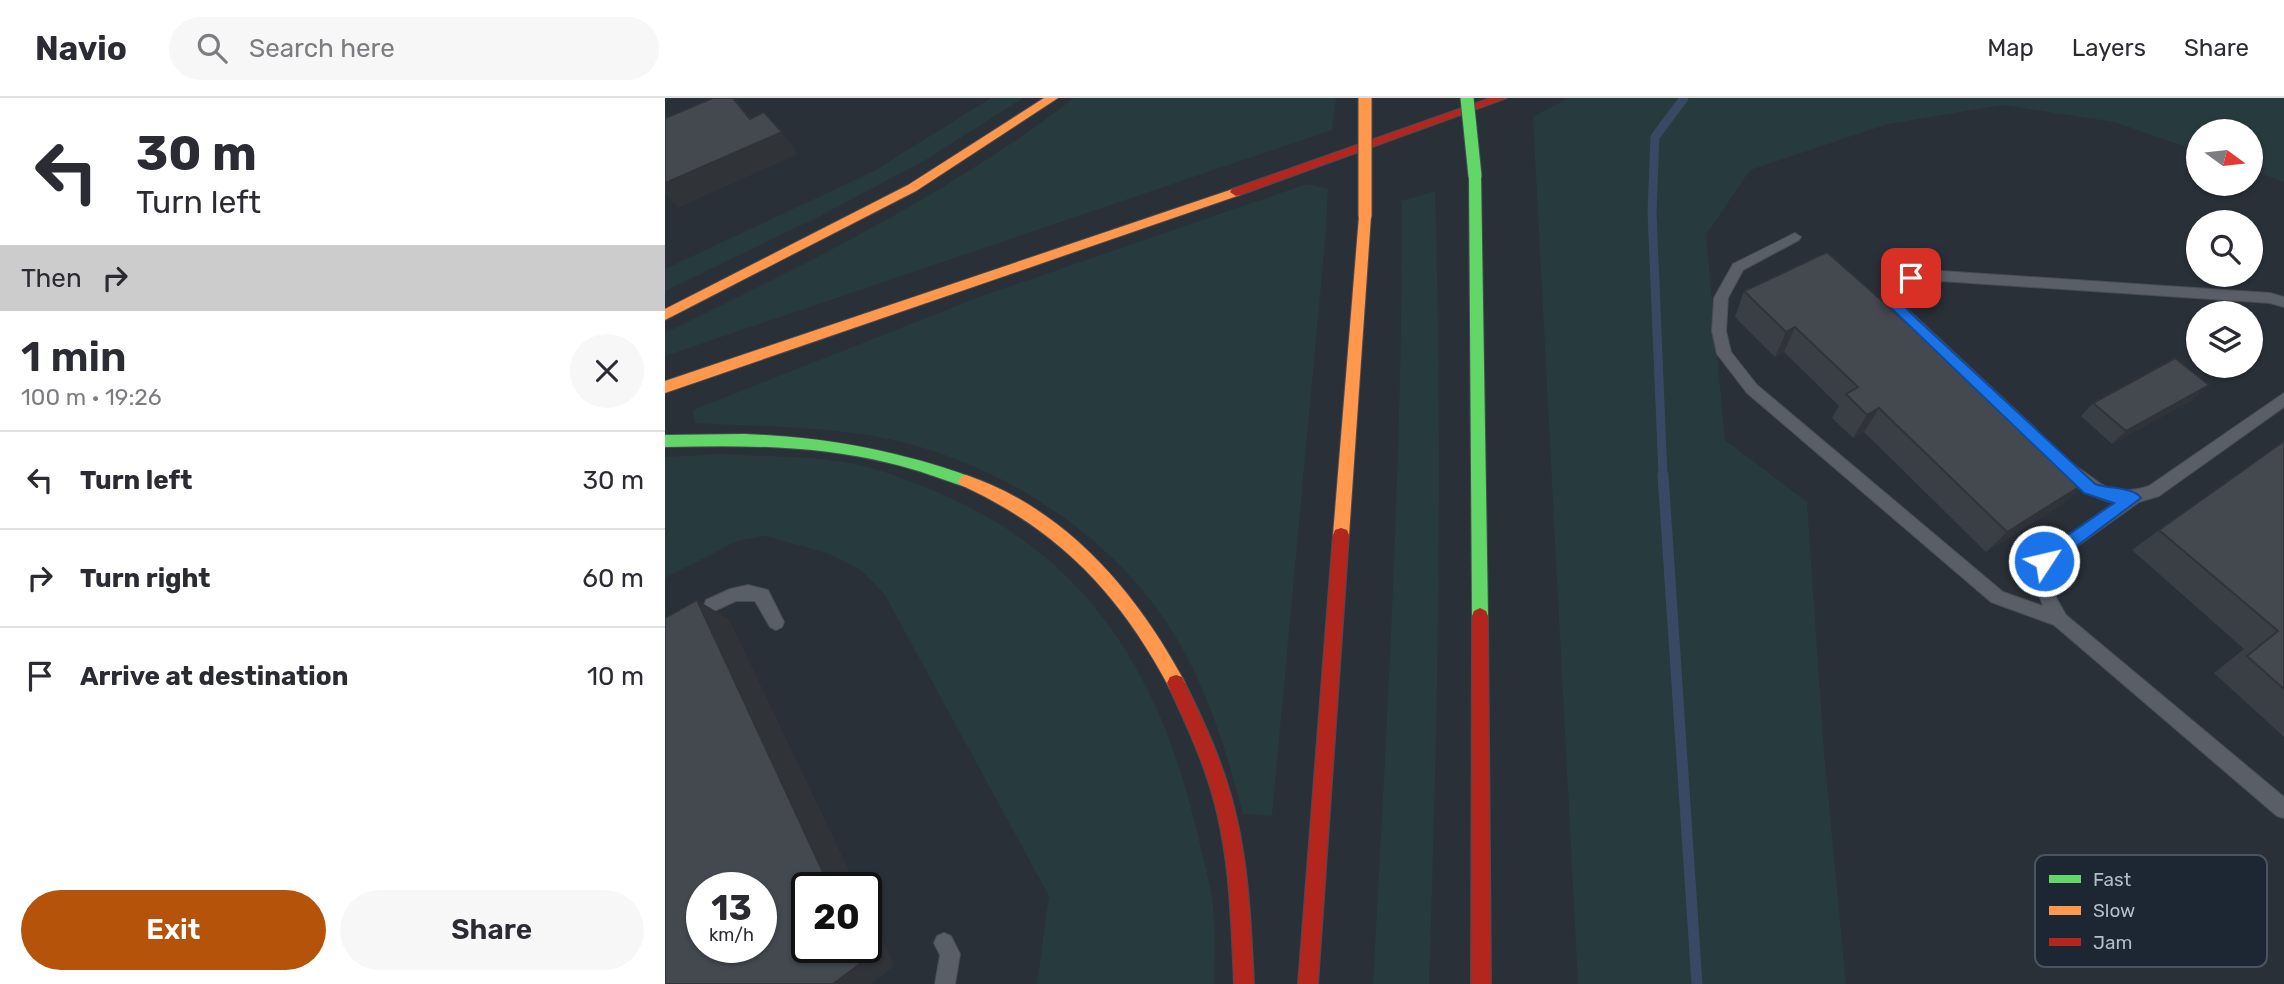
<!DOCTYPE html>
<html lang="en">
<head>
<meta charset="utf-8">
<style>
  :root { --surface:#fff; --page:#f7f7f7; --text:#2b2b33; --muted:#7c7c81; --line:#e1e1e2; --accent:#b45309 }
  body { margin:0; font-family:Rubik,sans-serif; background:var(--page); color:var(--text); height:100vh; display:flex; flex-direction:column; font-size:26px; white-space:nowrap }
  * { box-sizing:border-box; margin:0 }
  p { font-size:23px; color:var(--muted) }
  .icon { flex:none; width:38px; height:38px; fill:none; stroke:currentColor; stroke-width:2; stroke-linecap:round; stroke-linejoin:round }
  .map { position:relative; flex:1; overflow:hidden }
  .details { display:flex; flex-direction:column; background:var(--surface); width:665px }
  .details>* { flex:none }
  .banner { background:#fff; color:var(--text); overflow:hidden }
  .needle { width:46px; rotate:105deg }
  .fabs { position:absolute; left:1521px; top:21px; display:grid; gap:14px }
  .fabs a { display:grid; place-items:center; width:77px; height:77px; border-radius:50%; background:var(--surface); box-shadow:0 2px 5px #0004; font-size:35px }
  .speed { position:absolute; left:21px; top:774px; display:flex; gap:14px; font-size:35px; font-weight:700; text-align:center }
  .speed>* { display:grid; place-content:center; width:91px; height:91px; border-radius:50%; background:var(--surface); box-shadow:0 2px 5px #0004; line-height:1 }
  .speed small { font-size:18px; font-weight:400 }
  .speed .limit { border:4px solid #111; border-radius:10px; background:#fff; color:#111 }
  .pin { position:absolute; display:grid; place-items:center; width:60px; height:60px; color:#fff; margin:-30px; border-radius:14px; box-shadow:0 4px 10px #0006 }
  .me { position:absolute; width:77px; margin:-38px; rotate:55deg; stroke-linejoin:round; filter:drop-shadow(0 0 5px #0008) }
  .turn { display:flex; align-items:center; gap:24px; height:147px; padding:0 21px; font-size:32px }
  .turn .icon { width:91px; height:91px; stroke-width:2.5 }
  .turn b { display:block; font-size:49px; line-height:60px }
  .then { display:flex; align-items:center; height:66px; padding:0 21px; background:#0003; gap:14px; font-size:26px }
  .round { display:grid; place-items:center; flex:none; width:74px; height:74px; border-radius:37px; background:var(--page) }
  .summary { display:flex; align-items:center; justify-content:space-between; height:119px; padding:0 21px }
  h1 { font-size:42px; font-weight:600; line-height:52px }
  .button { display:flex; gap:14px; margin-top:auto; padding:14px 21px }
  .button a { flex:1; height:80px; border-radius:42px; background:var(--accent); color:#fff; font-size:28px; font-weight:600; line-height:80px; text-align:center }
  .button a+a { background:var(--page); color:var(--text) }
  ul { padding:0; list-style:none }
  li { display:flex; align-items:center; gap:21px; height:98px; padding:0 21px; border-top:2px solid var(--line) }
  li div { flex:1 }
  li b { display:block; font-size:26px }
  li em { font-style:normal }
  header { display:flex; align-items:center; gap:42px; box-sizing:border-box; height:98px; padding:0 35px; background:var(--surface); border-bottom:2px solid var(--line) }
  header strong { font-size:33px }
  nav { display:flex; gap:38px; margin-inline-start:auto; font-size:24px }
  .search { width:490px; height:63px; background:var(--page); display:flex; align-items:center; gap:18px; box-sizing:border-box; padding:0 24px; border-radius:38px; color:var(--muted); font-size:26px }
  main { display:flex; flex:1; min-height:0 }
  .map>svg:first-child { display:block }
  .green { fill:#273a3e }
  .lines { fill:none; stroke-linecap:round; stroke-linejoin:round }
  .stream-far1 { stroke:#384963; stroke-width:9 }
  .stream { stroke:#384963; stroke-width:11 }
  .lane-casing { stroke:#484c53; stroke-width:2 }
  .fast-casing { stroke:#474c53; stroke-width:2 }
  .slow-casing { stroke:#474c53; stroke-width:2 }
  .jam-casing { stroke:#474c53; stroke-width:2 }
  .lane { fill:#5a5e66; fill-rule:evenodd }
  .fast { fill:#63d668; fill-rule:evenodd }
  .slow { fill:#ff974d; fill-rule:evenodd }
  .jam { fill:#b3261e; fill-rule:evenodd }
  .fast-bridge-casing { stroke:#474c53; stroke-width:15; stroke-linecap:butt }
  .slow-bridge-casing { stroke:#474c53; stroke-width:15; stroke-linecap:butt }
  .fast-bridge { stroke:#63d668; stroke-width:13 }
  .slow-bridge { stroke:#ff974d; stroke-width:13 }
  .wall { fill:#3a3f45 }
  .shaded-wall { fill:#303338 }
  .building { fill:#444950; stroke:#303338; stroke-width:2; fill-rule:evenodd }
  .route { fill:#1a73e8; stroke:#114b97; stroke-width:2 }
  .key { fill:#1d2633; stroke:#4a5360; stroke-width:2 }
  .key-label { font-size:19px; fill:#b4bcc9 }
</style>
</head>
<body>
<header>
<strong>Navio</strong>
<div class="search"><svg class="icon" aria-label="search" viewBox="0 0 24 24"><circle cx="10" cy="10" r="6"/><path d="M15 15l6 6"/></svg>Search here</div>
<nav><a>Map</a><a>Layers</a><a>Share</a></nav>
</header>
<main>
<section class="details">
<div class="banner">
<div class="turn"><svg class="icon" aria-label="left" viewBox="0 0 24 24"><path d="M17 20v-9H6M10 6l-5 5 5 5"/></svg><div><b>30 m</b>Turn left</div></div>
<div class="then">Then<svg class="icon" aria-label="right" viewBox="0 0 24 24"><path d="M7 20v-9h11M14 6l5 5-5 5"/></svg></div>
</div>
<div class="summary"><div><h1>1 min</h1><p>100 m · 19:26</p></div><a class="round"><svg class="icon" aria-label="close" viewBox="0 0 24 24"><path d="M6 6l12 12M18 6L6 18"/></svg></a></div>
<ul>
<li><svg class="icon" aria-label="left" viewBox="0 0 24 24"><path d="M17 20v-9H6M10 6l-5 5 5 5"/></svg><div><b>Turn left</b></div><em>30 m</em></li>
<li><svg class="icon" aria-label="right" viewBox="0 0 24 24"><path d="M7 20v-9h11M14 6l5 5-5 5"/></svg><div><b>Turn right</b></div><em>60 m</em></li>
<li><svg class="icon" aria-label="arrive" viewBox="0 0 24 24"><path d="M6 21V4h12l-3 4 3 4H6"/></svg><div><b>Arrive at destination</b></div><em>10 m</em></li>
</ul>
<div class="button"><a>Exit</a><a>Share</a></div>
</section>
<div class="map">
<svg width="1619" height="886" viewBox="0 0 1619 886">
  <rect width="100%" height="100%" fill="#2a3038"/>
  <!-- green -->
  <path class="green" d="M326,0H358L262,61L155,118L0,193V171L209,73Z
    M409,0H671L667,32L0,258V235C141,166 285,96 409,0Z
    M903,0H1619V84L1586,72V33H1533V53L1449,24L1337,7L1223,26L1085,72L1041,137L1060,342L1142,404L1159,654L1181,886H913L868,19Z
    M642,86L663,91L661,133L607,718L578,716C565,667 551,618 528,571C468,443 327,353 189,335C136,328 82,328 30,325L28,312L314,199Z
    M770,93C778,358 773,622 764,886H708C722,625 737,365 737,103Z
    M56,356C102,359 153,357 198,368C227,375 256,387 283,399C428,464 497,583 532,734C537,756 544,779 547,801C551,829 549,858 549,886H372L384,798L220,497L196,472L162,455L101,438L72,443L0,480V359Z"/>
  <g class="lines">
    <!-- stream-far1 -->
    <path class="stream-far1" d="M998,378L987,114L990,39L1019,0"/>
    <!-- stream -->
    <path class="stream" d="M998,377L1032,886"/>
    <!-- lane casing -->
    <g class="lane-casing">
      <path id="lane" d="M1130,135L1136,139L1134,142L1078,172L1063,200L1061,233L1066,254L1092,287L1338,494L1378,508L1368,480L1373,458L1449,405C1430,401 1407,388 1396,371L1399,367C1412,362 1431,387 1446,391C1459,394 1472,392 1484,388L1619,295V309L1494,398L1474,404L1386,467C1382,487 1391,500 1401,517L1619,699V720L1612,718L1389,527L1326,504L1082,295L1052,256L1047,233L1049,200L1068,166Z
        M1276,173L1605,195L1619,199V209L1605,205L1276,183L1249,184L1237,191L1236,205L1370,330L1372,334L1370,338H1360L1222,206L1226,186L1246,175Z
        M83,487L103,492L119,524L117,529L111,532L105,529L90,503H71L47,514L41,512L39,507L41,502L65,491Z
        M279,835L286,838L295,856L290,886H270L275,857L269,845L272,838Z"/>
    </g>
    <!-- fast casing -->
    <g class="fast-casing">
      <path id="fast" d="M810,74L816,78L823,518L821,523L815,526L809,523L807,518L804,78Z
        M79,336C159,339 231,352 306,379L309,383L306,387L301,389C276,381 251,371 224,365C150,347 75,347 0,349V337Z"/>
    </g>
    <!-- slow casing -->
    <g class="slow-casing">
      <path id="slow" d="M379,0H393L251,93L0,222V211L243,87Z
        M571,90L577,94L575,97L0,295V283Z
        M700,114L706,118L684,437L682,442L676,444L670,442L668,437L694,118Z
        M301,377C399,410 469,491 517,579L520,585L517,591L511,593L505,591C455,496 394,432 296,387L293,383L296,379Z"/>
    </g>
    <!-- jam casing -->
    <g class="jam-casing">
      <path id="jam" d="M825,0H842L575,97L571,98L565,94L567,91Z
        M676,430L682,432L684,437L653,886H633L668,437L670,432Z
        M815,510L821,513L823,518L826,886H806L807,518L809,513Z
        M511,577L517,579C538,621 558,664 569,709C584,767 586,827 589,886H569C566,820 565,753 545,689C534,653 518,620 502,585L505,579Z"/>
    </g>
    <!-- lane -->
    <use href="#lane" class="lane"/>
    <!-- fast -->
    <use href="#fast" class="fast"/>
    <!-- slow -->
    <use href="#slow" class="slow"/>
    <!-- jam -->
    <use href="#jam" class="jam"/>
    <!-- fast-bridge casing -->
    <g class="fast-bridge-casing">
      <path id="fast-bridge" d="M802,0L810,78"/>
    </g>
    <!-- slow-bridge casing -->
    <g class="slow-bridge-casing">
      <path id="slow-bridge" d="M700,0V118"/>
    </g>
    <!-- fast-bridge -->
    <use href="#fast-bridge" class="fast-bridge"/>
    <!-- slow-bridge -->
    <use href="#slow-bridge" class="slow-bridge"/>
  </g>
  <!-- wall -->
  <path class="wall" d="M1079,193L1422,384L1398,406L1321,454L1199,334L1188,340L1167,320L1174,308L1119,254L1110,259L1070,219Z
    M1529,301L1447,346L1416,318L1428,305Z
    M1619,343V639L1549,575L1579,551L1467,452L1494,432Z"/>
  <!-- shaded-wall -->
  <path class="shaded-wall" d="M117,34L133,56L13,110L0,96V85Z
    M1130,229L1119,254L1110,259L1121,234Z
    M1544,287L1529,301L1447,346L1461,333Z
    M1214,310L1199,334L1188,340L1202,317Z
    M1422,384L1398,406L1321,454L1342,434Z
    M32,502L64,521L192,789H165Z
    M201,808L230,868L205,886H168L192,849H201Z"/>
  <!-- building -->
  <path class="building" d="M48,0H68L85,21L99,14L117,34L0,85V20Z
    M1162,154L1422,384L1342,434L1214,310L1202,317L1181,296L1193,289L1130,229L1121,234L1079,193Z
    M1510,260L1544,287L1461,333L1428,305Z
    M1619,343V591L1582,558L1613,533L1494,432Z
    M32,502L165,789H142V849H192L199,863L168,886H0V520ZM37,789H96V849H37Z"/>
  <!-- route -->
  <path class="route" d="M1246,175L1253,180L1237,191L1236,205L1252,221L1430,386C1443,391 1469,389 1476,400L1385,468H1373V458L1449,405L1419,395L1225,209L1226,185Z"/>
  <!-- legend -->
  <rect x="1370" y="757" width="232" height="112" rx="10" class="key"/>
  <rect x="1384" y="777" width="32" height="8" fill="#63d668"/>
  <rect x="1384" y="808" width="32" height="9" fill="#ff974d"/>
  <rect x="1384" y="840" width="32" height="8" fill="#b3261e"/>
  <g class="key-label">
    <text x="1428" y="788">Fast</text>
    <text x="1428" y="819">Slow</text>
    <text x="1428" y="851">Jam</text>
  </g>
</svg>
<div class="fabs">
<a><svg class="needle" viewBox="-14 -14 28 28"><path d="M0-13l5 13h-10z" fill="#e53935"/><path d="M0 13l5-13h-10z" fill="#7c7c81"/></svg></a>
<a><svg class="icon" aria-label="search" viewBox="0 0 24 24"><circle cx="10" cy="10" r="6"/><path d="M15 15l6 6"/></svg></a>
<a><svg class="icon" aria-label="layers" viewBox="0 0 24 24"><path d="M12 4l9 5-9 5-9-5zM3 14l9 5 9-5"/></svg></a>
</div>
<div class="speed"><div>13<small>km/h</small></div><div class="limit">20</div></div>
<div class="pin" style="left:1246px;top:180px;background:#d93025"><svg class="icon" aria-label="arrive" viewBox="0 0 24 24"><path d="M6 21V4h12l-3 4 3 4H6"/></svg></div>
<svg class="me" style="left:1379px;top:463px" viewBox="-20 -20 40 40"><circle r="17" fill="#1a73e8" stroke="#fff" stroke-width="3"/><path d="M0-11L8 9 0 5-8 9z" fill="#fff"/></svg>
</div>
</main>
</body>
</html>
